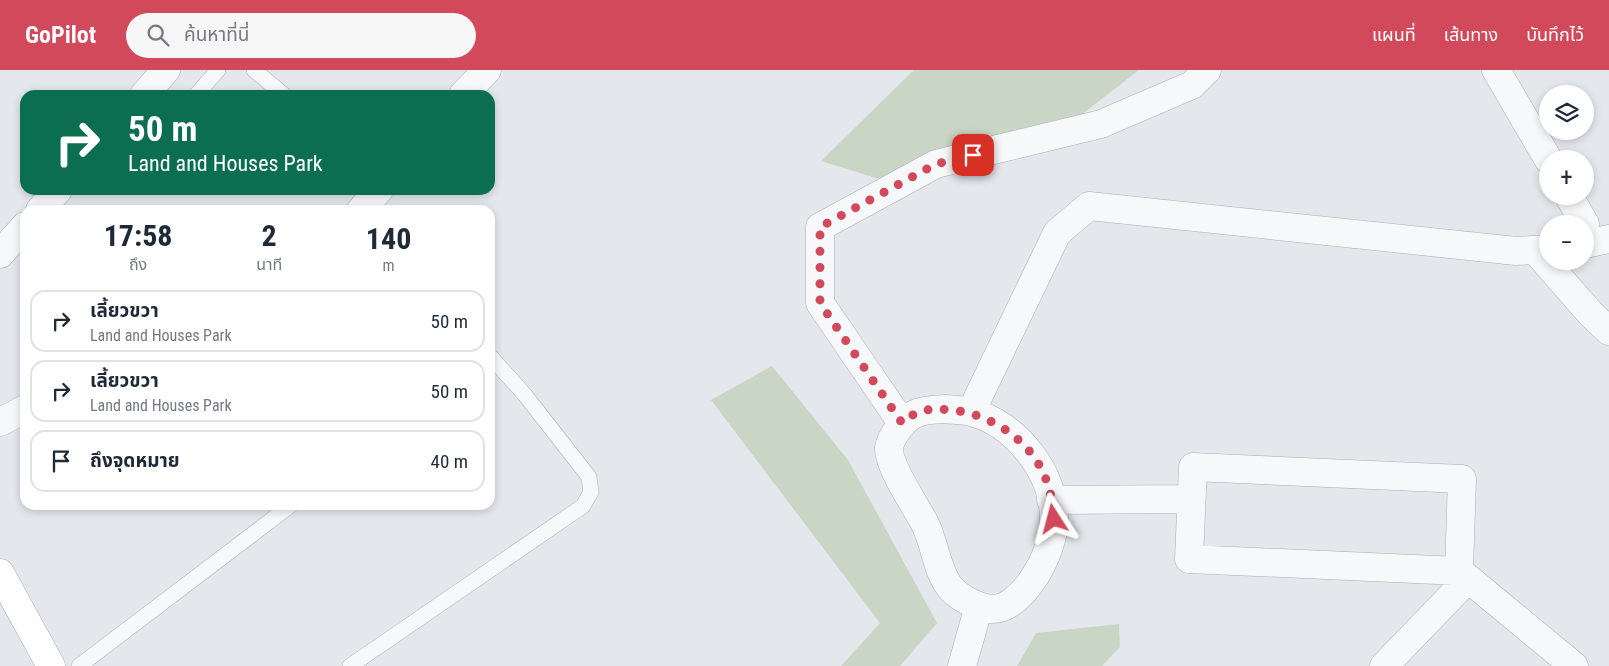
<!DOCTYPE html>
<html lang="th">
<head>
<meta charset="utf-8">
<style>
  :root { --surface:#fff; --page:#f6f6f7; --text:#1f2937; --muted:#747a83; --line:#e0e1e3; --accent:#d1495b }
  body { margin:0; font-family:"Roboto Condensed","Noto Sans Thai",sans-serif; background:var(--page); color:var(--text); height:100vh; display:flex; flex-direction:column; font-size:19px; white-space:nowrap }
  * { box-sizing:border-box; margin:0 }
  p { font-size:16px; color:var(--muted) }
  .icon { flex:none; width:28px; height:28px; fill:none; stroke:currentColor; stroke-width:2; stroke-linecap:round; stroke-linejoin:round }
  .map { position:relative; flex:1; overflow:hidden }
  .sheet { position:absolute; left:20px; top:135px; width:475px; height:305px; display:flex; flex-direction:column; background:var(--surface); border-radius:15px; box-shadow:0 2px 8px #0003 }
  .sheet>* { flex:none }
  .banner { position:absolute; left:20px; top:20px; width:475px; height:105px; border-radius:15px; box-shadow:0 2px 8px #0003; background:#0b6e4f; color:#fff; overflow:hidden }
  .controls { position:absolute; left:1539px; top:15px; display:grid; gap:10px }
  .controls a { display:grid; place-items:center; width:55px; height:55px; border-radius:50%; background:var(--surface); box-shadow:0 2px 8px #0003; font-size:25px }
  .pin { position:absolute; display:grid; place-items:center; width:42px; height:42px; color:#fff; margin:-21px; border-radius:10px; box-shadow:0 2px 8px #0006 }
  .me { position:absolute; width:55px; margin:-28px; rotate:351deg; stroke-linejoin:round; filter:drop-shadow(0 0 4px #0008) }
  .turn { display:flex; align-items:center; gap:18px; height:105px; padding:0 25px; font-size:22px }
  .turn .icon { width:65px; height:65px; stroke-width:2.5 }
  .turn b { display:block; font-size:35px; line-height:42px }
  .eta { display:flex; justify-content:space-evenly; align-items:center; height:85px; text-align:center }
  .eta b { font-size:30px; font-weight:700; line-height:35px }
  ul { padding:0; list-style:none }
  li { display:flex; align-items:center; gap:15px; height:62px; margin:0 10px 8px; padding:0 15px; border:2px solid var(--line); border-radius:15px }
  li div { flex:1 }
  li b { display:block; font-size:19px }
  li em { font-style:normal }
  header { display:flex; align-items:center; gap:30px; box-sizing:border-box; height:70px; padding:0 25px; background:var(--accent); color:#fff }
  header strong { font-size:24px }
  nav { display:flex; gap:28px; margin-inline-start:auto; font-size:18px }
  .search { width:350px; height:45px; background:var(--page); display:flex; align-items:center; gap:12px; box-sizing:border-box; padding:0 18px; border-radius:28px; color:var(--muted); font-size:19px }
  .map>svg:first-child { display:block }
  .green { fill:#c9d6c5 }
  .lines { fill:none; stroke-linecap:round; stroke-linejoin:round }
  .service-casing { stroke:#a9aeb7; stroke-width:16 }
  .minor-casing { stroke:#a9aeb7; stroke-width:29 }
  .secondary-casing { stroke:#a9aeb7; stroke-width:29 }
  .service { stroke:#f7f8fa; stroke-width:15 }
  .minor { stroke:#f7f8fa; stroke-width:28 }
  .secondary { stroke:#fff; stroke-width:28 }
  .route { stroke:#d1495b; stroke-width:9; stroke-dasharray:0 16.2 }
</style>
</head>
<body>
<header>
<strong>GoPilot</strong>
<div class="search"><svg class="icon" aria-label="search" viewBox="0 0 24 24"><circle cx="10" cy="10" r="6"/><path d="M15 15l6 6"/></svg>ค้นหาที่นี่</div>
<nav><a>แผนที่</a><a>เส้นทาง</a><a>บันทึกไว้</a></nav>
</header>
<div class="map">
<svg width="1609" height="596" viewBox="0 0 1609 596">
  <rect width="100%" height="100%" fill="#e4e7ec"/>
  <!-- green -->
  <path class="green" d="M914,0H1139L1067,56L902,116L821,91Z
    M772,296L848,390L937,553L900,596H841L880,553L711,330Z
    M1119,554L1120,577L1102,596H1017L1036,563Z"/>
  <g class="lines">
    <!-- service casing -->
    <g class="service-casing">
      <path id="service" d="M254,0L284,25
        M196,25L218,0
        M79,596L291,435
        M350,596L583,436L591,422L589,407L525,325L490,286"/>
    </g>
    <!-- minor casing -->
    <g class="minor-casing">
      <path id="minor" d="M1496,0L1548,89
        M144,25L166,0
        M463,25L487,0
        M1569,126L1585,154
        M40,140L58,120
        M361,140L379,120
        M1585,174L1609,169
        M1535,180L1590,243L1609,261
        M0,184L25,156
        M945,339C954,340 963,340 971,342C1016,354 1054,402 1054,449C1054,473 1040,503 1024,521C1015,530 1006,539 992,539C978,538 957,527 949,516C937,500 935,475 926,456C917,437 888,397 889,378C890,371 895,363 899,358C911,340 926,340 945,339Z
        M971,342L1057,163L1089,136L1516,181L1548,179
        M0,352L25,339
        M902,353L820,233V157L936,94L1101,54L1192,15L1207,0
        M1193,397L1462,409L1459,501L1189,489Z
        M1051,430L1191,429
        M1459,501L1574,596
        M962,596L979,536
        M1384,596L1468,509"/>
    </g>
    <!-- secondary casing -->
    <g class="secondary-casing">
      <path id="secondary" d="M0,503L51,596"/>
    </g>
    <!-- service -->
    <use href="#service" class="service"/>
    <!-- minor -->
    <use href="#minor" class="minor"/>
    <!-- secondary -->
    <use href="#secondary" class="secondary"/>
  </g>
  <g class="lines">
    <!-- route -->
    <path class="route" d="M973,85L936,94L820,157V233L902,353C917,339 931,338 951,340C994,344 1038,375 1049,419C1052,428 1053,439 1054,449"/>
  </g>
</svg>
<div class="controls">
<a><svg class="icon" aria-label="layers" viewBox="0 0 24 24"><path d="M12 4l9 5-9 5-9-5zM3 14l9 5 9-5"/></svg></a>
<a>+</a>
<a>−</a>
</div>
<div class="pin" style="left:973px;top:85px;background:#d93025"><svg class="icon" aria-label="arrive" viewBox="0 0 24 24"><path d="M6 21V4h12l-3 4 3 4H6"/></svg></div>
<svg class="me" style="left:1054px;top:449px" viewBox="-20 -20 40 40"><path d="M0-17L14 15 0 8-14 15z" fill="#d1495b" stroke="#fff" stroke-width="4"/></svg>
<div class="banner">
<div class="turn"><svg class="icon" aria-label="right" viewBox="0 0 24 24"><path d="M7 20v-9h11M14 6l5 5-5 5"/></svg><div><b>50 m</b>Land and Houses Park</div></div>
</div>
<section class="sheet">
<div class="eta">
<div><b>17:58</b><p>ถึง</p></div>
<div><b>2</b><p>นาที</p></div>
<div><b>140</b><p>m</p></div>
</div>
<ul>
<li><svg class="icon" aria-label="right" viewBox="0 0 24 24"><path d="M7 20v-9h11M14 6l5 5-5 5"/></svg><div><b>เลี้ยวขวา</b><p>Land and Houses Park</p></div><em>50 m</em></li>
<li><svg class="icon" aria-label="right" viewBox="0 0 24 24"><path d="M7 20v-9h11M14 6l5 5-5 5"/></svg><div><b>เลี้ยวขวา</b><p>Land and Houses Park</p></div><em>50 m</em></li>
<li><svg class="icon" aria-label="arrive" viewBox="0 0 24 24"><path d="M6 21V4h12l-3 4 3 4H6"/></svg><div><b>ถึงจุดหมาย</b></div><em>40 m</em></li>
</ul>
</section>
</div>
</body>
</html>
